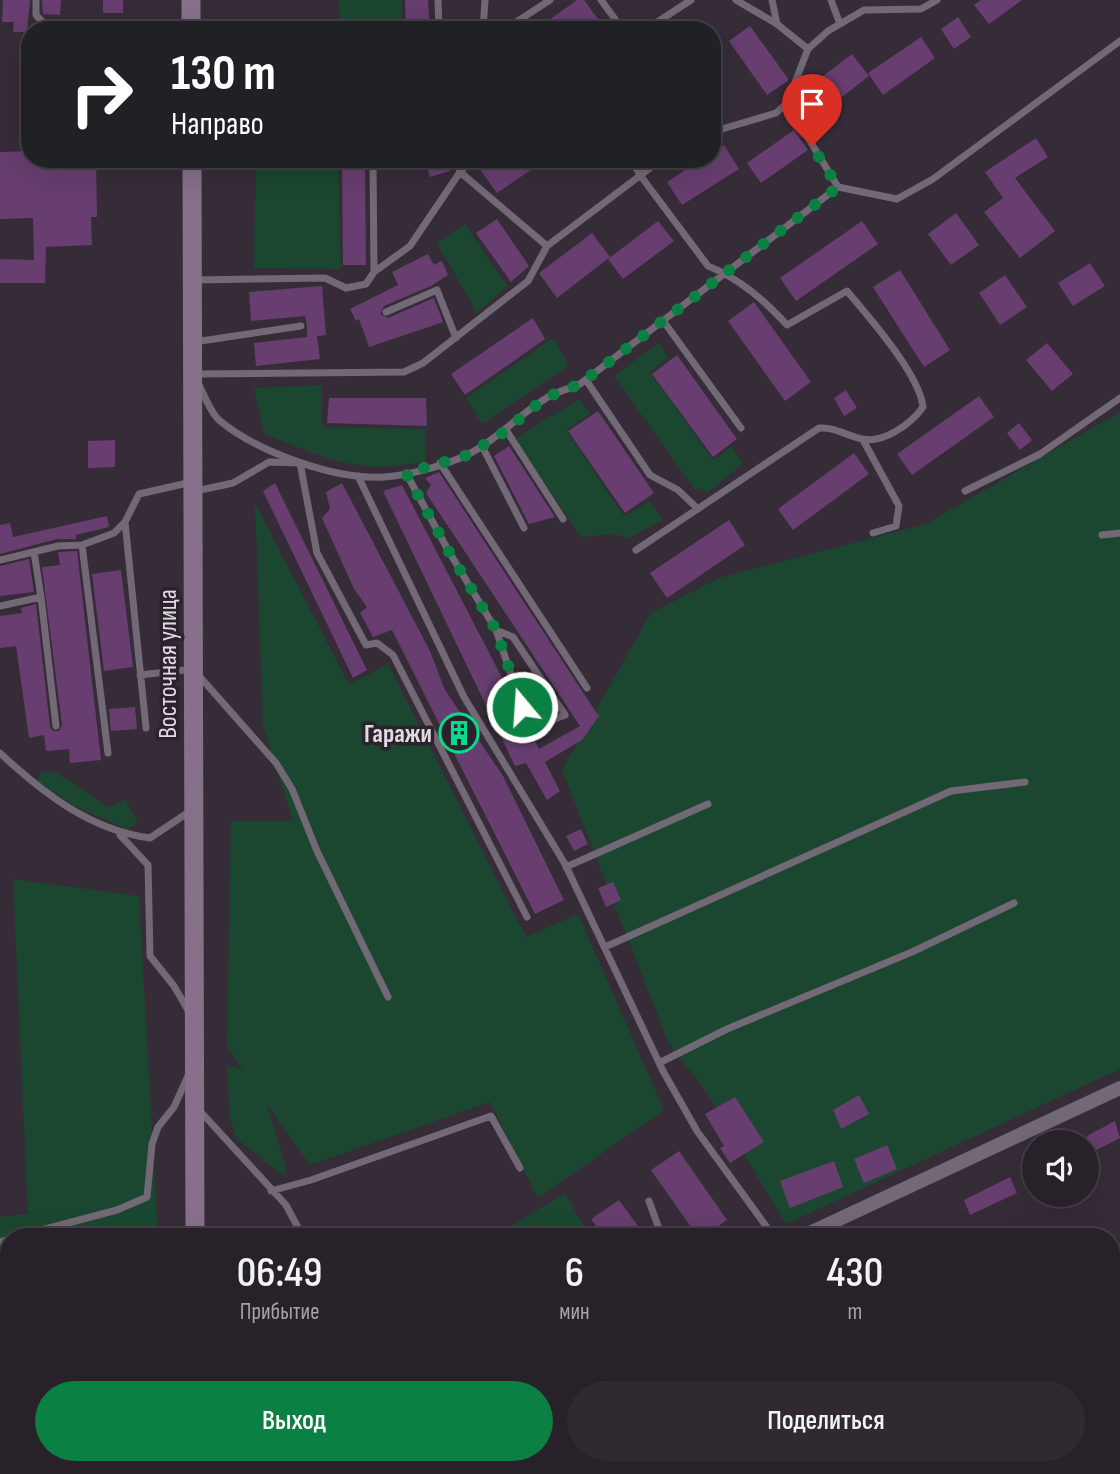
<!DOCTYPE html>
<html lang="ru">
<head>
<meta charset="utf-8">
<style>
  :root { --surface:#282129; --page:#302931; --text:#f1f3f6; --muted:#a5a3a8; --line:#443e46; --accent:#0b8043 }
  body { margin:0; font-family:"Sofia Sans Condensed",sans-serif; background:var(--page); color:var(--text); height:100vh; display:flex; flex-direction:column; font-size:26px; white-space:nowrap }
  * { box-sizing:border-box; margin:0 }
  p { font-size:23px; color:var(--muted) }
  .icon { flex:none; width:38px; height:38px; fill:none; stroke:currentColor; stroke-width:2; stroke-linecap:round; stroke-linejoin:round }
  .map { position:relative; flex:1; overflow:hidden }
  .drawer { position:absolute; left:0px; top:1228px; width:1120px; height:247px; display:flex; flex-direction:column; background:var(--surface); border-radius:28px 28px 0 0; box-shadow:0 7px 28px #0002,0 0 0 2px var(--line) }
  .drawer>* { flex:none }
  .hud { position:absolute; left:21px; top:21px; width:700px; height:147px; border-radius:28px; box-shadow:0 7px 28px #0002,0 0 0 2px var(--line); background:#202124; color:#fff; overflow:hidden }
  .tools { position:absolute; left:1022px; top:1130px; display:grid; gap:14px }
  .tools a { display:grid; place-items:center; width:77px; height:77px; border-radius:50%; background:var(--surface); box-shadow:0 7px 28px #0002,0 0 0 2px var(--line); font-size:35px }
  .pin { position:absolute; display:grid; place-items:center; width:60px; height:60px; color:#fff; margin:-72px -30px; border-radius:50% 50% 50% 0; rotate:-45deg; box-shadow:0 0 7px #0007 }
  .pin .icon { rotate:45deg }
  .me { position:absolute; width:77px; margin:-38px; rotate:342deg; stroke-linejoin:round; filter:drop-shadow(0 0 5px #0008) }
  .turn { display:flex; align-items:center; gap:24px; height:147px; padding:0 35px; font-size:32px }
  .turn .icon { width:91px; height:91px; stroke-width:2.5 }
  .turn b { display:block; font-size:49px; line-height:60px }
  .eta { display:flex; justify-content:space-evenly; align-items:center; height:119px; text-align:center }
  .eta b { font-size:42px; font-weight:600; line-height:49px }
  .cta { display:flex; gap:14px; margin-top:auto; padding:14px 35px }
  .cta a { flex:1; height:80px; border-radius:42px; background:var(--accent); color:#fff; font-size:28px; font-weight:600; line-height:80px; text-align:center }
  .cta a+a { background:var(--page); color:var(--text) }
  .map>svg:first-child { display:block }
  .green { fill:#1b4730 }
  .building { fill:#673e6f }
  .lines { fill:none; stroke-linecap:round; stroke-linejoin:round }
  .lane { stroke:#736875; stroke-width:7 }
  .street { stroke:#736875; stroke-width:14 }
  .secondary { stroke:#86708a; stroke-width:19 }
  .route { stroke:#0b8043; stroke-width:12; stroke-dasharray:0 21.6 }
  .labels { text-anchor:middle; stroke-width:7; stroke-linejoin:round; paint-order:stroke }
  .street-label { font-size:26px; fill:#e0dae1; stroke:#2b222d }
  .poi-label { font-size:26px; font-weight:bold; fill:#e0dae1; stroke:#2b222d; text-anchor:end }
</style>
</head>
<body>
<div class="map">
<svg width="1120" height="1474" viewBox="0 0 1120 1474">
  <rect width="100%" height="100%" fill="#352c37"/>
  <!-- green -->
  <path class="green" d="M339,0H401L403,30H340Z
    M256,159H338L341,269L254,268Z
    M465,224L507,286L477,313L437,243Z
    M553,338L569,365L482,424L466,398Z
    M659,343L668,358L650,372L713,460L732,446L743,464L707,493L700,488L695,490L614,376Z
    M322,385V427L425,429L426,461C358,476 326,458 264,434L254,388Z
    M579,399L590,414L566,430L624,516L650,501L663,520L628,538L613,534L581,537L515,439Z
    M1120,412V1069L786,1224L706,1091L669,1044L562,770L651,613L719,578L926,524Z
    M255,503L349,685L388,664L526,937L578,914L664,1110L538,1198L490,1102L310,1165L266,1103L286,1167L284,1176L236,1138L230,1119L227,1065L243,1070L227,1047L231,821H293L263,726Z
    M41,772L58,773L108,807L125,800L138,822L128,830L73,805L37,781Z
    M13,879L139,896L158,1237H9V1466H171V1474H0V1217L28,1214Z
    M565,1193L590,1237H493Z
    M1120,1302V1474H816L826,1466H1111V1303Z
    M239,1467V1466L453,1467L443,1474H239Z"/>
  <!-- building -->
  <path class="building" d="M3,0H30L27,32H13L14,22H2Z
    M42,0H61L60,15L43,14Z
    M103,0H123V13H103Z
    M405,0H428L430,30H406Z
    M577,0H584L601,23L591,30H535Z
    M981,0H1022L989,24L974,5Z
    M958,17L971,37L954,49L941,29Z
    M750,26L789,80L767,95L729,41Z
    M921,37L935,58L883,95L868,73Z
    M852,54L869,76L823,112L806,89Z
    M794,130L808,150L761,183L747,163Z
    M1036,138L1048,157L1015,178L1055,231L1020,258L984,212L1003,198L985,172Z
    M724,145L739,169L682,205L667,182L702,159H712V153Z
    M30,151V159H96L97,217H91L92,245L46,247L45,283H0V259L34,260L33,218L0,219V152Z
    M342,159H365L366,265H343Z
    M425,159H447L450,171L430,177Z
    M493,159H547L497,193L479,168Z
    M956,213L979,245L951,265L928,234Z
    M497,219L529,266L511,282L476,233Z
    M658,221L674,241L623,279L608,259Z
    M862,221L878,244L796,301L780,278Z
    M592,233L610,257L557,298L539,273Z
    M428,254L434,265L442,261L448,275L431,286L384,306L380,314L388,318L434,298L443,322L369,347L359,319L356,321L350,309L398,285L392,272Z
    M1090,263L1105,286L1073,306L1058,283Z
    M900,270L950,350L924,367L873,287Z
    M1005,275L1027,307L1000,325L979,293Z
    M322,286L326,335L317,336L320,359L256,366L254,343L307,337V326L305,316L251,321L249,292Z
    M754,302L811,382L785,401L728,321Z
    M533,318L545,339L465,395L451,374Z
    M1047,343L1073,374L1052,391L1026,360Z
    M677,355L737,439L713,457L652,374Z
    M846,390L857,408L844,416L834,398Z
    M979,396L994,417L912,475L897,454Z
    M329,398H426L427,426L327,423Z
    M598,411L654,493L625,513L568,431Z
    M1019,423L1032,440L1020,450L1007,433Z
    M115,440V467L88,468V441Z
    M509,446L555,517L529,524L494,456Z
    M854,453L869,474L793,530L778,509Z
    M439,472L582,691L598,715L601,713L582,740L545,762L560,791L547,800L526,763L515,766L383,491L402,485L539,749L580,726L426,493L431,485L425,478Z
    M275,483L367,670L353,678L263,491Z
    M342,483L430,651L445,690L503,776L564,900L535,914L392,630L373,637L360,613L367,607L354,589L322,518L330,509L326,492Z
    M107,516L109,527L76,535V539H57L0,554V525L10,523L13,537Z
    M729,520L745,545L667,598L650,573Z
    M77,551L101,760L70,763L69,749L46,751L44,735L29,738L16,646L0,648V616L22,613L21,608L36,604L50,727L53,731H59L62,725L42,567L60,565L58,552Z
    M29,559L34,592L0,596V566Z
    M121,570L133,667L104,671L92,574Z
    M135,707L137,729L111,731L109,709Z
    M581,829L588,844L574,851L566,836Z
    M613,882L621,900L606,907L598,888Z
    M859,1095L869,1114L841,1129L833,1110Z
    M735,1097L764,1142L730,1163L720,1148L724,1146L705,1114Z
    M1115,1121L1120,1138L1087,1155V1136Z
    M887,1145L897,1169L864,1183L854,1159Z
    M679,1151L727,1220L703,1237H698L651,1170Z
    M834,1161L843,1187L790,1208L780,1181Z
    M1010,1177L1017,1193L970,1215L964,1200Z
    M619,1200L646,1237H604L591,1219Z"/>
  <g class="lines">
    <!-- lane -->
    <path class="lane" d="M36,0V15L50,30
      M438,0L439,30
      M601,0L623,30
      M736,0L777,24L808,49
      M772,0L777,24
      M831,0L840,24
      M483,30L485,0
      M504,30L550,0
      M645,30L691,0
      M787,103L838,187
      M712,132L776,113L787,103L808,49L828,31L864,10L921,9L937,0
      M373,159L374,272
      M631,159L640,175L708,266C740,279 764,300 787,325L847,291C869,317 920,375 923,407C911,424 883,444 862,439C846,436 836,427 819,428L636,550
      M460,168V172L547,246
      M460,172L473,159
      M194,280L325,278L346,288L366,284L374,272L410,246L460,172L457,159
      M386,312L437,290L456,338
      M664,322L741,428
      M194,342L301,326
      M193,374L404,372L423,363L528,281L547,246L662,159
      M586,380L650,475L678,490L698,509
      M198,383C204,394 210,412 219,420C257,452 335,480 384,477C410,475 443,466 467,455C497,440 517,416 545,399C555,392 569,389 580,384L838,187L897,199L933,179L1120,41
      M506,430L563,519
      M863,440L899,506L896,526L873,533
      M482,446L524,528
      M440,463L587,688
      M406,473L448,550L496,630L522,707L534,727L565,715L513,637L496,630
      M358,476L464,697L565,864L663,1071L697,1131L774,1237
      M196,491L233,483L269,462L300,463L317,553L366,645L377,643L393,655L527,917
      M965,491L1040,454L1120,398
      M1102,535L1120,533
      M34,552L41,597
      M0,560L58,546L82,545
      M0,606L41,597L56,726
      M140,675L193,669L276,763L292,789L317,851L388,997
      M146,728L125,522L139,494L192,482
      M0,753C43,793 90,830 150,838L192,810
      M108,753L82,545L114,533L125,522
      M120,835L148,865L150,956L174,986L189,1012
      M566,867L708,804
      M605,947L951,791L1025,782
      M659,1063L727,1029L912,952L1014,903
      M200,1111L286,1205L303,1237
      M271,1191L311,1180L491,1116L520,1168
      M649,1201L662,1237
      M15,1237L117,1210L147,1197L152,1144L158,1127L174,1107L188,1076
      M0,1242L9,1239"/>
    <!-- street -->
    <path class="street" d="M801,1237L1120,1088
      M460,1474L470,1466"/>
    <!-- secondary -->
    <path class="secondary" d="M191,0V30
      M192,159L195,1237
      M195,1466V1474"/>
  </g>
  <g class="lines">
    <!-- route -->
    <path class="route" d="M522,707L496,630L448,550L406,473L465,456L500,435L545,398L580,384L838,187L812,146"/>
  </g>
  <!-- icons -->
  <defs>
    <g id="building-ring" transform="scale(2.0125)"><circle r="9.5" fill="#2b222d" stroke="#0cd98a" stroke-width="1.5"/><path d="M-4-6H4V6H1V3H-1V6H-4ZM-2.5-4.3h1.7v1.8h-1.7ZM.8-4.3h1.7v1.8H.8ZM-2.5-1h1.7V.8h-1.7ZM.8-1h1.7V.8H.8Z" fill="#0cd98a"/></g>
  </defs>
  <g fill-rule="evenodd">
    <use href="#building-ring" x="459" y="733"/>
  </g>
  <g class="labels">
    <!-- street labels -->
    <g class="street-label">
      <text transform="translate(167 664) rotate(-90)" y="9">Восточная улица</text>
    </g>
    <!-- poi labels -->
    <g class="poi-label">
      <text x="432" y="742">Гаражи</text>
    </g>
  </g>
</svg>
<div class="tools">
<a><svg class="icon" aria-label="sound" viewBox="0 0 24 24"><path d="M4 9h4l5-4v14l-5-4H4zM17 9q2 3 0 6"/></svg></a>
</div>
<div class="pin" style="left:812px;top:146px;background:#d93025"><svg class="icon" aria-label="arrive" viewBox="0 0 24 24"><path d="M6 21V4h12l-3 4 3 4H6"/></svg></div>
<svg class="me" style="left:522px;top:707px" viewBox="-20 -20 40 40"><circle r="17" fill="#0b8043" stroke="#fff" stroke-width="3"/><path d="M0-11L8 9 0 5-8 9z" fill="#fff"/></svg>
<div class="hud">
<div class="turn"><svg class="icon" aria-label="right" viewBox="0 0 24 24"><path d="M7 20v-9h11M14 6l5 5-5 5"/></svg><div><b>130 m</b>Направо</div></div>
</div>
<section class="drawer">
<div class="eta">
<div><b>06:49</b><p>Прибытие</p></div>
<div><b>6</b><p>мин</p></div>
<div><b>430</b><p>m</p></div>
</div>
<div class="cta"><a>Выход</a><a>Поделиться</a></div>
</section>
</div>
</body>
</html>
